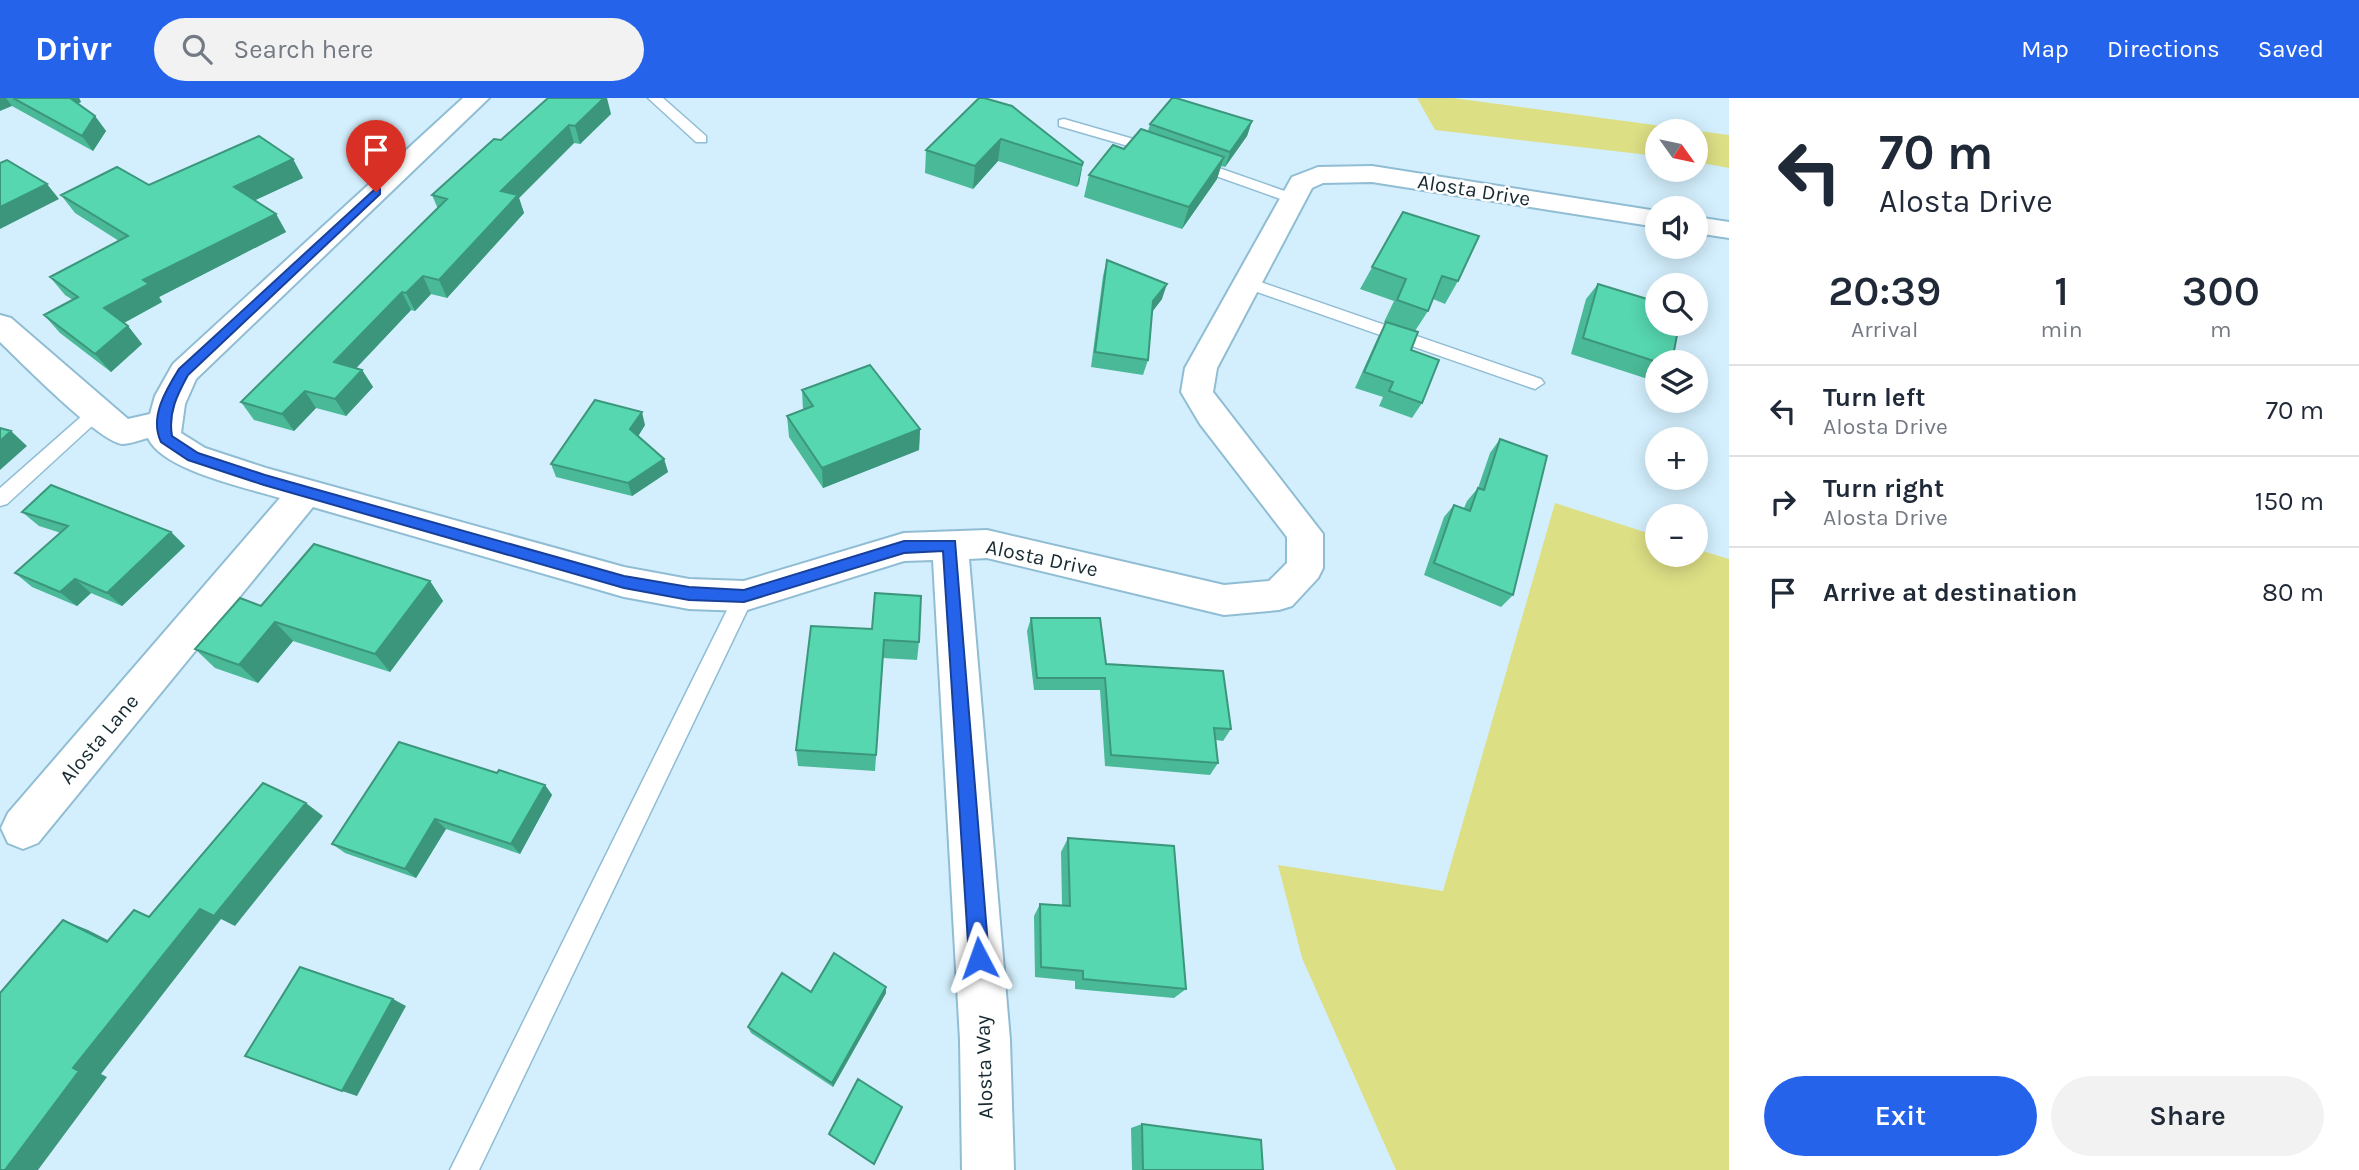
<!DOCTYPE html>
<html lang="en">
<head>
<meta charset="utf-8">
<style>
  :root { --surface:#fff; --page:#f2f2f3; --text:#1f2937; --muted:#747a83; --line:#e0e1e3; --accent:#2563eb }
  body { margin:0; font-family:Karla,sans-serif; background:var(--page); color:var(--text); height:100vh; display:flex; flex-direction:column; font-size:26px; white-space:nowrap }
  * { box-sizing:border-box; margin:0 }
  p { font-size:23px; color:var(--muted) }
  .icon { flex:none; width:38px; height:38px; fill:none; stroke:currentColor; stroke-width:2; stroke-linecap:round; stroke-linejoin:round }
  .map { position:relative; flex:1; overflow:hidden }
  .panel { display:flex; flex-direction:column; background:var(--surface); width:630px }
  .panel>* { flex:none }
  .top-card { background:#fff; color:var(--text); overflow:hidden }
  .needle { width:46px; rotate:123deg }
  .fabs { position:absolute; left:1645px; top:21px; display:grid; gap:14px }
  .fabs a { display:grid; place-items:center; width:63px; height:63px; border-radius:50%; background:var(--surface); box-shadow:0 4px 18px #0003; font-size:35px }
  .pin { position:absolute; display:grid; place-items:center; width:60px; height:60px; color:#fff; margin:-72px -30px; border-radius:50% 50% 50% 0; rotate:-45deg; box-shadow:0 0 7px #0007 }
  .pin .icon { rotate:45deg }
  .me { position:absolute; width:77px; margin:-38px; rotate:356deg; stroke-linejoin:round; filter:drop-shadow(0 0 5px #0008) }
  .turn { display:flex; align-items:center; gap:24px; height:147px; padding:0 35px; font-size:32px }
  .turn .icon { width:91px; height:91px; stroke-width:2.5 }
  .turn b { display:block; font-size:49px; line-height:60px }
  .eta { display:flex; justify-content:space-evenly; align-items:center; height:119px; text-align:center }
  .eta b { font-size:42px; font-weight:600; line-height:49px }
  .primary-button { display:flex; gap:14px; margin-top:auto; padding:14px 35px }
  .primary-button a { flex:1; height:80px; border-radius:42px; background:var(--accent); color:#fff; font-size:28px; font-weight:600; line-height:80px; text-align:center }
  .primary-button a+a { background:var(--page); color:var(--text) }
  ul { padding:0; list-style:none }
  li { display:flex; align-items:center; gap:21px; height:91px; padding:0 35px; border-top:2px solid var(--line) }
  li div { flex:1 }
  li b { display:block; font-size:26px }
  li em { font-style:normal }
  header { display:flex; align-items:center; gap:42px; box-sizing:border-box; height:98px; padding:0 35px; background:var(--accent); color:#fff }
  header strong { font-size:33px }
  nav { display:flex; gap:38px; margin-inline-start:auto; font-size:24px }
  .search { width:490px; height:63px; background:var(--page); display:flex; align-items:center; gap:18px; box-sizing:border-box; padding:0 24px; border-radius:38px; color:var(--muted); font-size:26px }
  main { display:flex; flex:1; min-height:0 }
  .map>svg:first-child { display:block }
  .green { fill:#dddf85 }
  .lines { fill:none; stroke-linecap:round; stroke-linejoin:round }
  .lane-casing { stroke:#90bdd4; stroke-width:3 }
  .street-casing { stroke:#90bdd4; stroke-width:4 }
  .lane { fill:#fff; fill-rule:evenodd }
  .street { fill:#fff; fill-rule:evenodd }
  .wall { fill:#4ab997 }
  .shaded-wall { fill:#3c967b }
  .building { fill:#56d7b0; stroke:#3c967b; stroke-width:2 }
  .route { fill:#2563eb; stroke:#184099; stroke-width:2 }
  .labels { text-anchor:middle; stroke-width:5; stroke-linejoin:round; paint-order:stroke }
  .street-label { font-size:21px; fill:#172a32; stroke:#fff }
</style>
</head>
<body>
<header>
<strong>Drivr</strong>
<div class="search"><svg class="icon" aria-label="search" viewBox="0 0 24 24"><circle cx="10" cy="10" r="6"/><path d="M15 15l6 6"/></svg>Search here</div>
<nav><a>Map</a><a>Directions</a><a>Saved</a></nav>
</header>
<main>
<div class="map">
<svg width="1729" height="1072" viewBox="0 0 1729 1072">
  <rect width="100%" height="100%" fill="#d3effd"/>
  <!-- green -->
  <path class="green" d="M1417,0H1453L1729,37V70L1696,64V33H1657V58L1435,32Z
    M1555,405L1657,438V457H1696V451L1729,461V1072H1396L1302,860L1278,767L1443,793Z"/>
  <g class="lines">
    <!-- lane casing -->
    <g class="lane-casing">
      <path id="lane" d="M648,0H663L706,38V44H696Z
        M1064,21L1161,49L1163,52L1156,56L1059,28V22Z
        M1193,61L1296,97L1298,100L1291,104L1286,103L1188,68V62Z
        M1246,179L1541,281L1544,285L1535,291L1529,289L1240,188L1238,184Z
        M97,308L103,310L106,314L103,318L7,406L0,408V390L91,310Z
        M744,490L751,492L754,498L479,1072H450L734,498L737,492Z"/>
    </g>
    <!-- street casing -->
    <g class="street-casing">
      <path id="street" d="M463,0H489L196,281L185,306L181,335L205,350L266,370L624,469L689,481L744,483L904,435L987,432L1224,487L1269,483L1287,465V439L1200,326L1181,294L1185,270L1292,79L1318,69L1372,68L1657,113V129L1372,84L1323,85L1312,90L1217,270L1213,294L1323,436V470L1318,480L1292,508L1279,512L1224,517L987,460L969,461L1010,942L1014,1072H962L960,942L933,462L904,463L744,513L689,511L624,499L313,409L38,745L23,751L8,745L1,730L8,715L280,400C247,390 162,372 148,340C140,342 130,346 122,346C98,343 21,264 0,244V217L11,220L128,321L150,316L155,298L173,266Z
        M1696,119L1729,124V140L1696,135Z"/>
    </g>
    <!-- lane -->
    <use href="#lane" class="lane"/>
    <!-- street -->
    <use href="#street" class="street"/>
  </g>
  <!-- wall -->
  <path class="wall" d="M0,0H79L81,4L77,5L95,18L106,33L93,53L12,8Z
    M979,0L1083,64L1079,86L1077,89L998,63L973,91L925,75L926,52Z
    M611,16L580,46L574,45L519,100L524,115L447,200L431,196L415,213L411,212L356,270L362,272L373,289L346,318L316,310L294,333L254,322L241,304L438,111L432,97L501,42Z
    M1252,23L1247,38L1225,69L1221,68L1217,81L1182,131L1084,99L1089,77L1148,33L1150,26Z
    M293,61L303,80L255,102L276,116L286,134L159,199L162,204L124,225L128,228L142,246L111,274L60,235L44,217L73,202L65,197L50,179L119,143L75,115L61,97L149,87Z
    M1403,114L1458,183L1445,206L1433,201L1428,213L1415,233L1411,252L1422,305L1412,320L1379,308L1383,299L1355,290L1378,239L1386,225L1384,224L1394,203L1360,191Z
    M1107,162L1162,201L1152,214L1148,262L1143,277L1091,269L1103,178Z
    M1598,186L1657,264V284L1571,256L1586,201Z
    M802,292L920,331L919,352L823,390L789,339L787,318L803,312Z
    M645,327L638,338L664,361L668,374L632,398L556,379L551,366Z
    M1500,341L1513,497L1501,509L1424,477L1444,419L1454,407L1464,410L1467,403L1478,390L1490,355Z
    M22,414L171,434L185,448L122,508L91,495L77,508L32,489L15,475L61,435L39,428Z
    M430,483L443,503L390,574L293,543L258,585L215,570L195,551L261,508Z
    M1031,520L1106,566L1231,631L1223,643L1216,642L1218,665L1210,677L1105,668L1100,592H1034L1027,533Z
    M811,528L919,544L917,562L883,560L875,673L798,668L796,652Z
    M497,675L545,687L552,697L520,756L446,731L416,780L345,755L332,746Z
    M1068,740L1186,891L1174,900L1075,891V883L1035,879L1034,818L1040,806L1062,807L1061,754Z
    M886,889V895L833,989L751,935L748,929L811,894Z
    M902,1009L874,1067L829,1037V1036Z
    M1142,1026L1263,1072H1132L1131,1030Z"/>
  <!-- shaded-wall -->
  <path class="shaded-wall" d="M0,0H6L12,8L0,13Z
    M65,0H79L81,4L71,9Z
    M604,0H607L611,16L580,46L575,28Z
    M95,18L106,33L93,53L82,38Z
    M1252,23L1247,38L1225,69L1230,54Z
    M569,27L574,45L519,100L524,115L447,200L439,182L501,93Z
    M1001,41L998,63L973,91L975,68Z
    M1224,59L1217,81L1182,131L1189,109Z
    M293,61L303,80L245,107L234,89Z
    M1083,64L1079,86L1077,89L1082,67Z
    M47,86L59,101L0,131V109Z
    M276,116L286,134L159,199L162,204L118,228L104,210L143,182Z
    M423,178L431,196L415,213L406,195Z
    M1167,186L1162,201L1148,219L1153,203Z
    M402,194L411,212L345,282L334,264Z
    M128,228L142,246L111,274L95,256Z
    M362,272L373,289L346,318L335,301Z
    M305,293L316,310L294,333L282,316Z
    M642,314L645,327L634,345L630,331Z
    M920,331L919,352L823,390L822,370Z
    M11,333L27,348L0,372V343Z
    M664,361L668,374L632,398L628,385Z
    M171,434L185,448L122,508L107,495Z
    M75,481L91,495L77,508L60,494Z
    M430,483L443,503L390,574L375,556Z
    M275,524L293,543L258,585L239,567Z
    M545,687L552,697L520,756L511,746Z
    M306,705L323,718L235,828L221,821L101,976L107,979L38,1072H5L73,970L200,811Z
    M435,721L446,731L416,780L405,771Z
    M63,822L88,832L131,854L107,844Z
    M886,889V895L833,989L832,985Z
    M393,901L406,908L357,998L342,993Z"/>
  <!-- building -->
  <path class="building" d="M13,0H70L95,18L82,38Z
    M548,0H604L575,28L569,27L501,93L518,97L439,182L423,178L406,195L402,194L334,264L362,272L335,301L305,293L282,316L241,304L447,101L432,97L494,41L501,42Z
    M979,0H984L1012,8L1083,64L1082,67L1001,41L975,68L926,52Z
    M1172,0H1176L1252,23L1230,54L1150,26Z
    M1141,31L1224,59L1189,109L1089,77L1113,47L1124,51Z
    M259,38L293,61L234,89L276,116L143,182L149,186L104,210L128,228L95,256L44,217L78,199L50,179L128,138L61,97L117,69L149,87Z
    M7,62L47,86L0,109V65Z
    M1403,114L1479,138L1458,183L1442,178L1428,213L1397,202L1406,181L1372,169Z
    M1107,162L1167,186L1153,203L1148,262L1095,254Z
    M1598,186L1657,204V226H1679L1672,264H1657L1583,240Z
    M1386,224L1418,234L1411,252L1439,262L1422,305L1389,293L1393,284L1364,274Z
    M870,267L920,331L822,370L787,318L813,308L802,292Z
    M595,302L642,314L630,331L664,361L628,385L551,366Z
    M0,330L11,333L0,343Z
    M1500,341L1547,358L1513,497L1434,465L1454,407L1470,413L1478,390L1484,392Z
    M51,387L171,434L107,495L75,481L60,494L15,475L68,428L22,414Z
    M314,446L430,483L375,556L275,524L239,567L195,551L240,500L261,508Z
    M875,495L921,498L919,544L884,542L876,657L796,652L811,528L872,531Z
    M1031,520H1100L1106,566L1223,573L1231,631L1214,630L1218,665L1111,657L1105,580H1037Z
    M399,644L497,675L499,672L545,687L511,746L435,721L405,771L332,746Z
    M263,685L306,705L214,818L200,811L73,970L79,973L5,1072H0V895L63,822L107,844L134,812L149,819Z
    M1068,740L1174,748L1186,891L1083,881V873L1041,869L1040,806L1070,808Z
    M834,855L886,889L832,985L748,929L782,875L811,894Z
    M300,869L393,901L342,993L245,958Z
    M858,981L902,1009L874,1066L829,1036Z
    M1142,1026L1261,1042L1263,1072H1143Z"/>
  <!-- route -->
  <path class="route" d="M376,90L380,91V96L188,277C177,297 168,315 172,338L198,355L265,377L624,478L689,489L744,492L904,443H955L989,860L986,866L979,869L972,866L969,860L943,453L904,455L744,504L689,502L624,490L264,387L188,362L161,344C149,319 166,292 179,271Z"/>
  <g class="labels">
    <!-- street labels -->
    <g class="street-label">
      <text transform="translate(1474 92) rotate(9)" y="7">Alosta Drive</text>
      <text transform="translate(1042 460) rotate(12)" y="7">Alosta Drive</text>
      <text transform="translate(99 641) rotate(-50)" y="7">Alosta Lane</text>
      <text transform="translate(984 969) rotate(-92)" y="7">Alosta Way</text>
    </g>
  </g>
</svg>
<div class="fabs">
<a><svg class="needle" viewBox="-14 -14 28 28"><path d="M0-13l5 13h-10z" fill="#e53935"/><path d="M0 13l5-13h-10z" fill="#747a83"/></svg></a>
<a><svg class="icon" aria-label="sound" viewBox="0 0 24 24"><path d="M4 9h4l5-4v14l-5-4H4zM17 9q2 3 0 6"/></svg></a>
<a><svg class="icon" aria-label="search" viewBox="0 0 24 24"><circle cx="10" cy="10" r="6"/><path d="M15 15l6 6"/></svg></a>
<a><svg class="icon" aria-label="layers" viewBox="0 0 24 24"><path d="M12 4l9 5-9 5-9-5zM3 14l9 5 9-5"/></svg></a>
<a>+</a>
<a>−</a>
</div>
<div class="pin" style="left:376px;top:94px;background:#d93025"><svg class="icon" aria-label="arrive" viewBox="0 0 24 24"><path d="M6 21V4h12l-3 4 3 4H6"/></svg></div>
<svg class="me" style="left:979px;top:860px" viewBox="-20 -20 40 40"><path d="M0-17L14 15 0 8-14 15z" fill="#2563eb" stroke="#fff" stroke-width="4"/></svg>
</div>
<section class="panel">
<div class="top-card">
<div class="turn"><svg class="icon" aria-label="left" viewBox="0 0 24 24"><path d="M17 20v-9H6M10 6l-5 5 5 5"/></svg><div><b>70 m</b>Alosta Drive</div></div>
</div>
<div class="eta">
<div><b>20:39</b><p>Arrival</p></div>
<div><b>1</b><p>min</p></div>
<div><b>300</b><p>m</p></div>
</div>
<ul>
<li><svg class="icon" aria-label="left" viewBox="0 0 24 24"><path d="M17 20v-9H6M10 6l-5 5 5 5"/></svg><div><b>Turn left</b><p>Alosta Drive</p></div><em>70 m</em></li>
<li><svg class="icon" aria-label="right" viewBox="0 0 24 24"><path d="M7 20v-9h11M14 6l5 5-5 5"/></svg><div><b>Turn right</b><p>Alosta Drive</p></div><em>150 m</em></li>
<li><svg class="icon" aria-label="arrive" viewBox="0 0 24 24"><path d="M6 21V4h12l-3 4 3 4H6"/></svg><div><b>Arrive at destination</b></div><em>80 m</em></li>
</ul>
<div class="primary-button"><a>Exit</a><a>Share</a></div>
</section>
</main>
</body>
</html>
